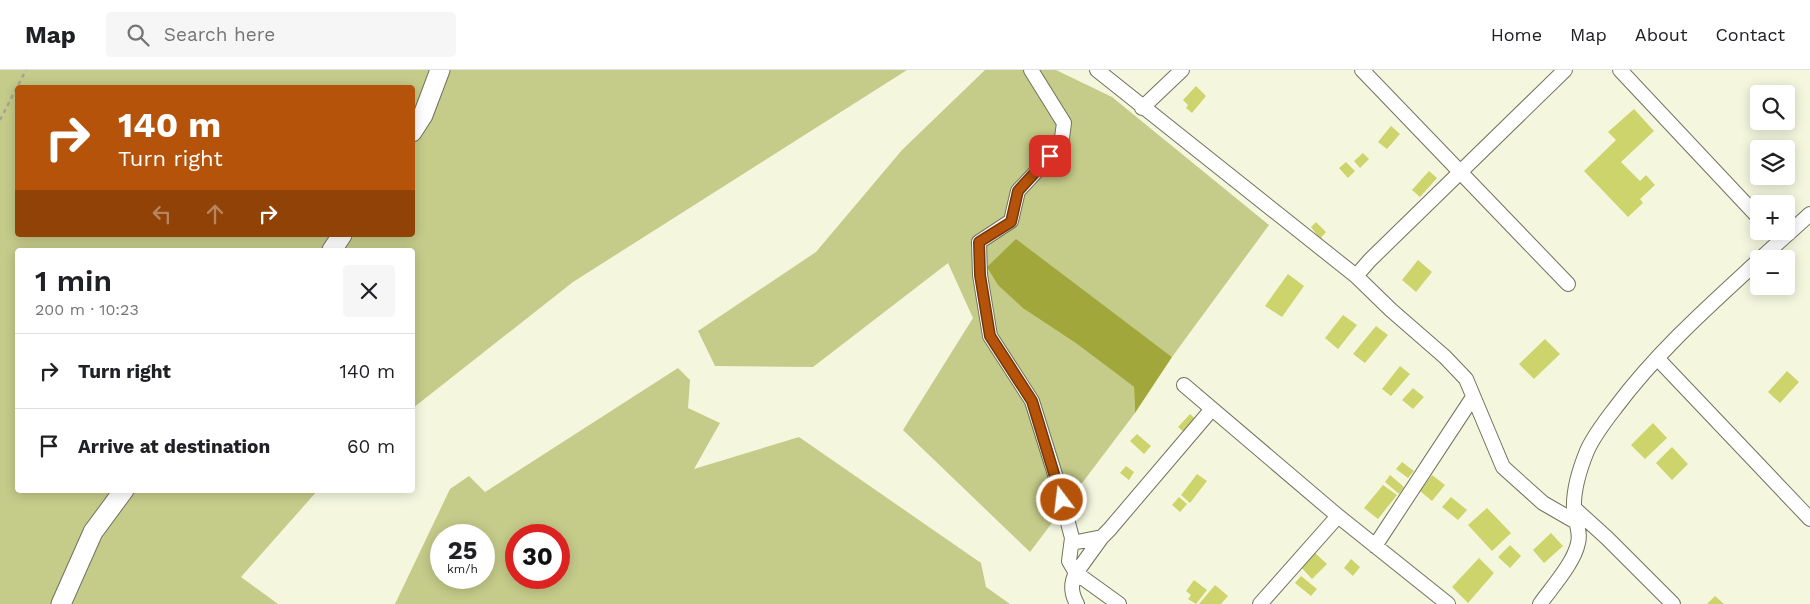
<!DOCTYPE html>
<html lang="en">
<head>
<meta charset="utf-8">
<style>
  :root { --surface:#fff; --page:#f6f6f6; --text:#202124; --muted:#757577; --line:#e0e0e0 }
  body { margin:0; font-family:"Work Sans",sans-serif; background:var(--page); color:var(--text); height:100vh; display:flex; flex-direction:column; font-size:19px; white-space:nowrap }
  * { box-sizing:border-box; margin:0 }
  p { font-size:16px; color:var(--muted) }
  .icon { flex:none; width:28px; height:28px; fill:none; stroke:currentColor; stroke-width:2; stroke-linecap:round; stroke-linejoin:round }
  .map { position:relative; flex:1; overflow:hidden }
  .drawer { position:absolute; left:15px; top:178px; width:400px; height:245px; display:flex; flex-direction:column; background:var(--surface); border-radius:5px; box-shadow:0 2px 12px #0003 }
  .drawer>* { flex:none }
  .hud { position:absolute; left:15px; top:15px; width:400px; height:152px; border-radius:5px; box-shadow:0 2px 12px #0003; background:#b45309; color:#fff; overflow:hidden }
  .tools { position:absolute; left:1750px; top:15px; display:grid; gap:10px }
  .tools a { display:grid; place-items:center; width:45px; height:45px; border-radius:5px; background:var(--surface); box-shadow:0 2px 12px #0003; font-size:25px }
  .speed { position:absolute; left:430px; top:454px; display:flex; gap:10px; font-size:25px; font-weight:700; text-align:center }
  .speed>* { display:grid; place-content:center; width:65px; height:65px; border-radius:50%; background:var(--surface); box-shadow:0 2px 12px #0003; line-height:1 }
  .speed small { font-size:12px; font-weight:400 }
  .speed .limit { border:8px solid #d22; background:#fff; color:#111 }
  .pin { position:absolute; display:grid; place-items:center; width:42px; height:42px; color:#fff; margin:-21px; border-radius:10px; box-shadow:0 2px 8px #0006 }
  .me { position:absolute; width:55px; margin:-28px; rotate:345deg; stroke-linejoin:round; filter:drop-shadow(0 0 4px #0008) }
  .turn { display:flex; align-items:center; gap:18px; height:105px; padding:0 20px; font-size:22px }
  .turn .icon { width:65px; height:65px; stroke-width:2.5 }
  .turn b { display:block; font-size:35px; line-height:42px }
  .lanes { display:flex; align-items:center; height:48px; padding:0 20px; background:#0003; justify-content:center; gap:25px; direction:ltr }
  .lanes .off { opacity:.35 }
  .round { display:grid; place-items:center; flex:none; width:52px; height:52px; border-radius:5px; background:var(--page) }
  .overview { display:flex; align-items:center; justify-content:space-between; height:85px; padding:0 20px }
  h1 { font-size:30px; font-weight:600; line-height:38px }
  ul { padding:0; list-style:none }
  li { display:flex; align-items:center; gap:15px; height:75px; padding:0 20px; border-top:1px solid var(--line) }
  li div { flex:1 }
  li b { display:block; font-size:19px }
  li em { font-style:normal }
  header { display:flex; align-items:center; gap:30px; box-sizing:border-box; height:70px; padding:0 25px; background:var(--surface); border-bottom:1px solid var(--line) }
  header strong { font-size:24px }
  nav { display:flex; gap:28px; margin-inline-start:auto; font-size:18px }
  .search { width:350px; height:45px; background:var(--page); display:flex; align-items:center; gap:12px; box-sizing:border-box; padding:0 18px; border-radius:5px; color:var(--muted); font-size:19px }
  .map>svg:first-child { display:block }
  .green { fill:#c5cb89; fill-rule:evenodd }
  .water { fill:#a1a73b }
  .building { fill:#cdd46b }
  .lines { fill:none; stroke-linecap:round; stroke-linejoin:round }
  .street-casing { stroke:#70735d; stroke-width:16 }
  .secondary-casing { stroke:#70735d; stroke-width:21 }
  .path { stroke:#a4a693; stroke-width:2.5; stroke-dasharray:4 4; stroke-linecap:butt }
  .street { stroke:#fff; stroke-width:14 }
  .secondary { stroke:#fff; stroke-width:19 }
  .route-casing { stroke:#753606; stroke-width:12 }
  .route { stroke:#b45309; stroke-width:9 }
</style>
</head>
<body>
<header>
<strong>Map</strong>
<div class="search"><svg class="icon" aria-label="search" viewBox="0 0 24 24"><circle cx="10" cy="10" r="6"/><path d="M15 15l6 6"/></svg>Search here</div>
<nav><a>Home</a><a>Map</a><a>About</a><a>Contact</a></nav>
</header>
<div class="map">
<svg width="1810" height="534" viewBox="0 0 1810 534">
  <rect width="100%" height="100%" fill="#f4f7de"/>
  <!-- green -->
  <path class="green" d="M0,0H907L573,212L413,338L412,180H18V420H318L241,507L278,534H0ZM18,18H412V165H18Z
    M985,0H1056L1112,27L1269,155L1172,287L1016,170L1024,239L1077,274L1134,317L1135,343L1030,482L903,360L973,248L948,193L813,297L715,296L698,261L816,182L902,80Z
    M678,298L690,310L688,338L720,353L694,399L799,367L981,493L986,517L1010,534H395L450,419L469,406L485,422ZM441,465H484V508H441ZM516,465H559V508H516Z"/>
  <!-- water -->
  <path class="water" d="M1016,169L1172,287L1135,343L1134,317L1077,274L1024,239L998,215L987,197Z"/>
  <!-- building -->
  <path class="building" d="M1196,16L1206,26L1192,43L1186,38L1188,35L1183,30Z
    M1634,39L1654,61L1621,92L1640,111L1646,105L1655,115L1640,129L1643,133L1628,147L1584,101L1616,70L1608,62Z
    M1391,56L1400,64L1387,79L1378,72Z
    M1363,83L1369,89L1360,98L1354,91Z
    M1346,92L1355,101L1348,108L1339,98Z
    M1429,101L1437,108L1420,127L1412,120Z
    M1316,152L1326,162L1320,169L1311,157Z
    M1418,190L1432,202L1416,222L1402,210Z
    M1288,204L1304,216L1282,247L1265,236Z
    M1343,245L1357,255L1338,279L1325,268Z
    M1376,256L1388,265L1365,293L1353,284Z
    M1545,269L1560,284L1534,309L1519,294Z
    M1400,296L1410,304L1391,326L1382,319Z
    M1787,301L1799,312L1780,333L1768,322Z
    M1413,318L1424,327L1413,339L1402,330Z
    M1190,344L1198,351L1186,364L1178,357Z
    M1653,353L1667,368L1645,389L1631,375Z
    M1137,364L1151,376L1144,384L1130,371Z
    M1672,377L1688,394L1672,410L1656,393Z
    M1402,392L1414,401L1408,408L1396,399Z
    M1126,396L1134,402L1129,410L1120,403Z
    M1197,404L1207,411L1190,433L1181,425Z
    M1390,405L1404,417L1399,424L1385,412Z
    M1432,405L1445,415L1432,431L1420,421Z
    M1383,415L1397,425L1378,449L1364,438Z
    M1179,427L1187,434L1180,442L1172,435Z
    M1451,427L1467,440L1458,450L1442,437Z
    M1487,438L1511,463L1492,481L1468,455Z
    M1551,463L1563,476L1544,493L1533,480Z
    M1510,475L1521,486L1510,498L1498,487Z
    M1313,481L1327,494L1312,509L1299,495Z
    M1479,488L1494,503L1468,533L1452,517Z
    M1351,489L1360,497L1353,506L1344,498Z
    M1301,506L1317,519L1311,526L1295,513Z
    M1194,510L1207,520L1196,534L1188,529L1191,525L1186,521Z
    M1215,515L1228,526L1221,534H1199Z
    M1715,526L1724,534H1707Z"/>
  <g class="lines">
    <!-- street casing -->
    <g class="street-casing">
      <path id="street" d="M1031,0L1064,53L1061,75L1018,121L1011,151L979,172L980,205L990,266L1032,331L1057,411L1072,468L1069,491L1076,503C1070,514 1071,523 1077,534
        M1097,0L1356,206L1391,240L1445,287L1466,309L1503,397L1543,433L1576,452
        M1362,0L1568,214
        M1620,0L1759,148
        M1142,38L1182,0
        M1760,189L1810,144
        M1356,206L1370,190L1565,0
        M1657,288L1810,449
        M1184,315L1338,446L1448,534
        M1574,438L1607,468L1673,534
        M1102,467L1076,503L1119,534
        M1072,473L1102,467L1109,460L1212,339
        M1375,476L1473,327
        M1260,534L1338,446
        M1540,534C1552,517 1574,493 1578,473C1581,463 1575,450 1574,440C1573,421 1580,398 1587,381C1594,365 1606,350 1616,337C1657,282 1709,236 1759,190"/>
    </g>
    <!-- secondary casing -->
    <g class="secondary-casing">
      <path id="secondary" d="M412,62L423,45L440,0
        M332,180L342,165
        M61,534L93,462L124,420"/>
    </g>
    <!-- path -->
    <path class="path" d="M0,50L26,0"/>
    <!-- street -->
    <use href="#street" class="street"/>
    <!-- secondary -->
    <use href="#secondary" class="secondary"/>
  </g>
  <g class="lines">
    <!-- route casing -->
    <g class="route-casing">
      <path id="route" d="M1050,86L1018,121L1011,152L979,172L980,205L990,266L1032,331L1062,430"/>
    </g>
    <!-- route -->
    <use href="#route" class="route"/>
  </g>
</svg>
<div class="tools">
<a><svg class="icon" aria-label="search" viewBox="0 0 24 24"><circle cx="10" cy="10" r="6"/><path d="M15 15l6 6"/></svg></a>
<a><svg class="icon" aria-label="layers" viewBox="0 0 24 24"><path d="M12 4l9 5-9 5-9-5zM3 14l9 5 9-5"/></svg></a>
<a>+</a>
<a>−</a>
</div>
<div class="speed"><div>25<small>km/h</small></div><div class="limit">30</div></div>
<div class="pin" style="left:1050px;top:86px;background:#d93025"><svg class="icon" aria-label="arrive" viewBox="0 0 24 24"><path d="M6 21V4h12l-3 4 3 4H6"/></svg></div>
<svg class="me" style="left:1062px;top:430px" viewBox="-20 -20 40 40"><circle r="17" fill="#b45309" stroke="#fff" stroke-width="3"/><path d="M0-11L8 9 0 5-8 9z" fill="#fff"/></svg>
<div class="hud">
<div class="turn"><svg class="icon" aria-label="right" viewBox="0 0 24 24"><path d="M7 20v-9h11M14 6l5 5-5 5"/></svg><div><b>140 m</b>Turn right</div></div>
<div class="lanes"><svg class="icon off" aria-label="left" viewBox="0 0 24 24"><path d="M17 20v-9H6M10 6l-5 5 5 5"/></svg><svg class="icon off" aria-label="ahead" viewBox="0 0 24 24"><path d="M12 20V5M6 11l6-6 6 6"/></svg><svg class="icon" aria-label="right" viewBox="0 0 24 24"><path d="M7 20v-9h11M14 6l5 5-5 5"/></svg></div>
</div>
<section class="drawer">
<div class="overview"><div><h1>1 min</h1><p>200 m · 10:23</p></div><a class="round"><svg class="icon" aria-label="close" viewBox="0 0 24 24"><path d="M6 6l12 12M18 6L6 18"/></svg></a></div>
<ul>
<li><svg class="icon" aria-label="right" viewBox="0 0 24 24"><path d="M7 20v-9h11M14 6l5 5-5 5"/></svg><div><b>Turn right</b></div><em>140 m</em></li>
<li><svg class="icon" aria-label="arrive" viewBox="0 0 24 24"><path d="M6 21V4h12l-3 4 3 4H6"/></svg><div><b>Arrive at destination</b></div><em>60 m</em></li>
</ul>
</section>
</div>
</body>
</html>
